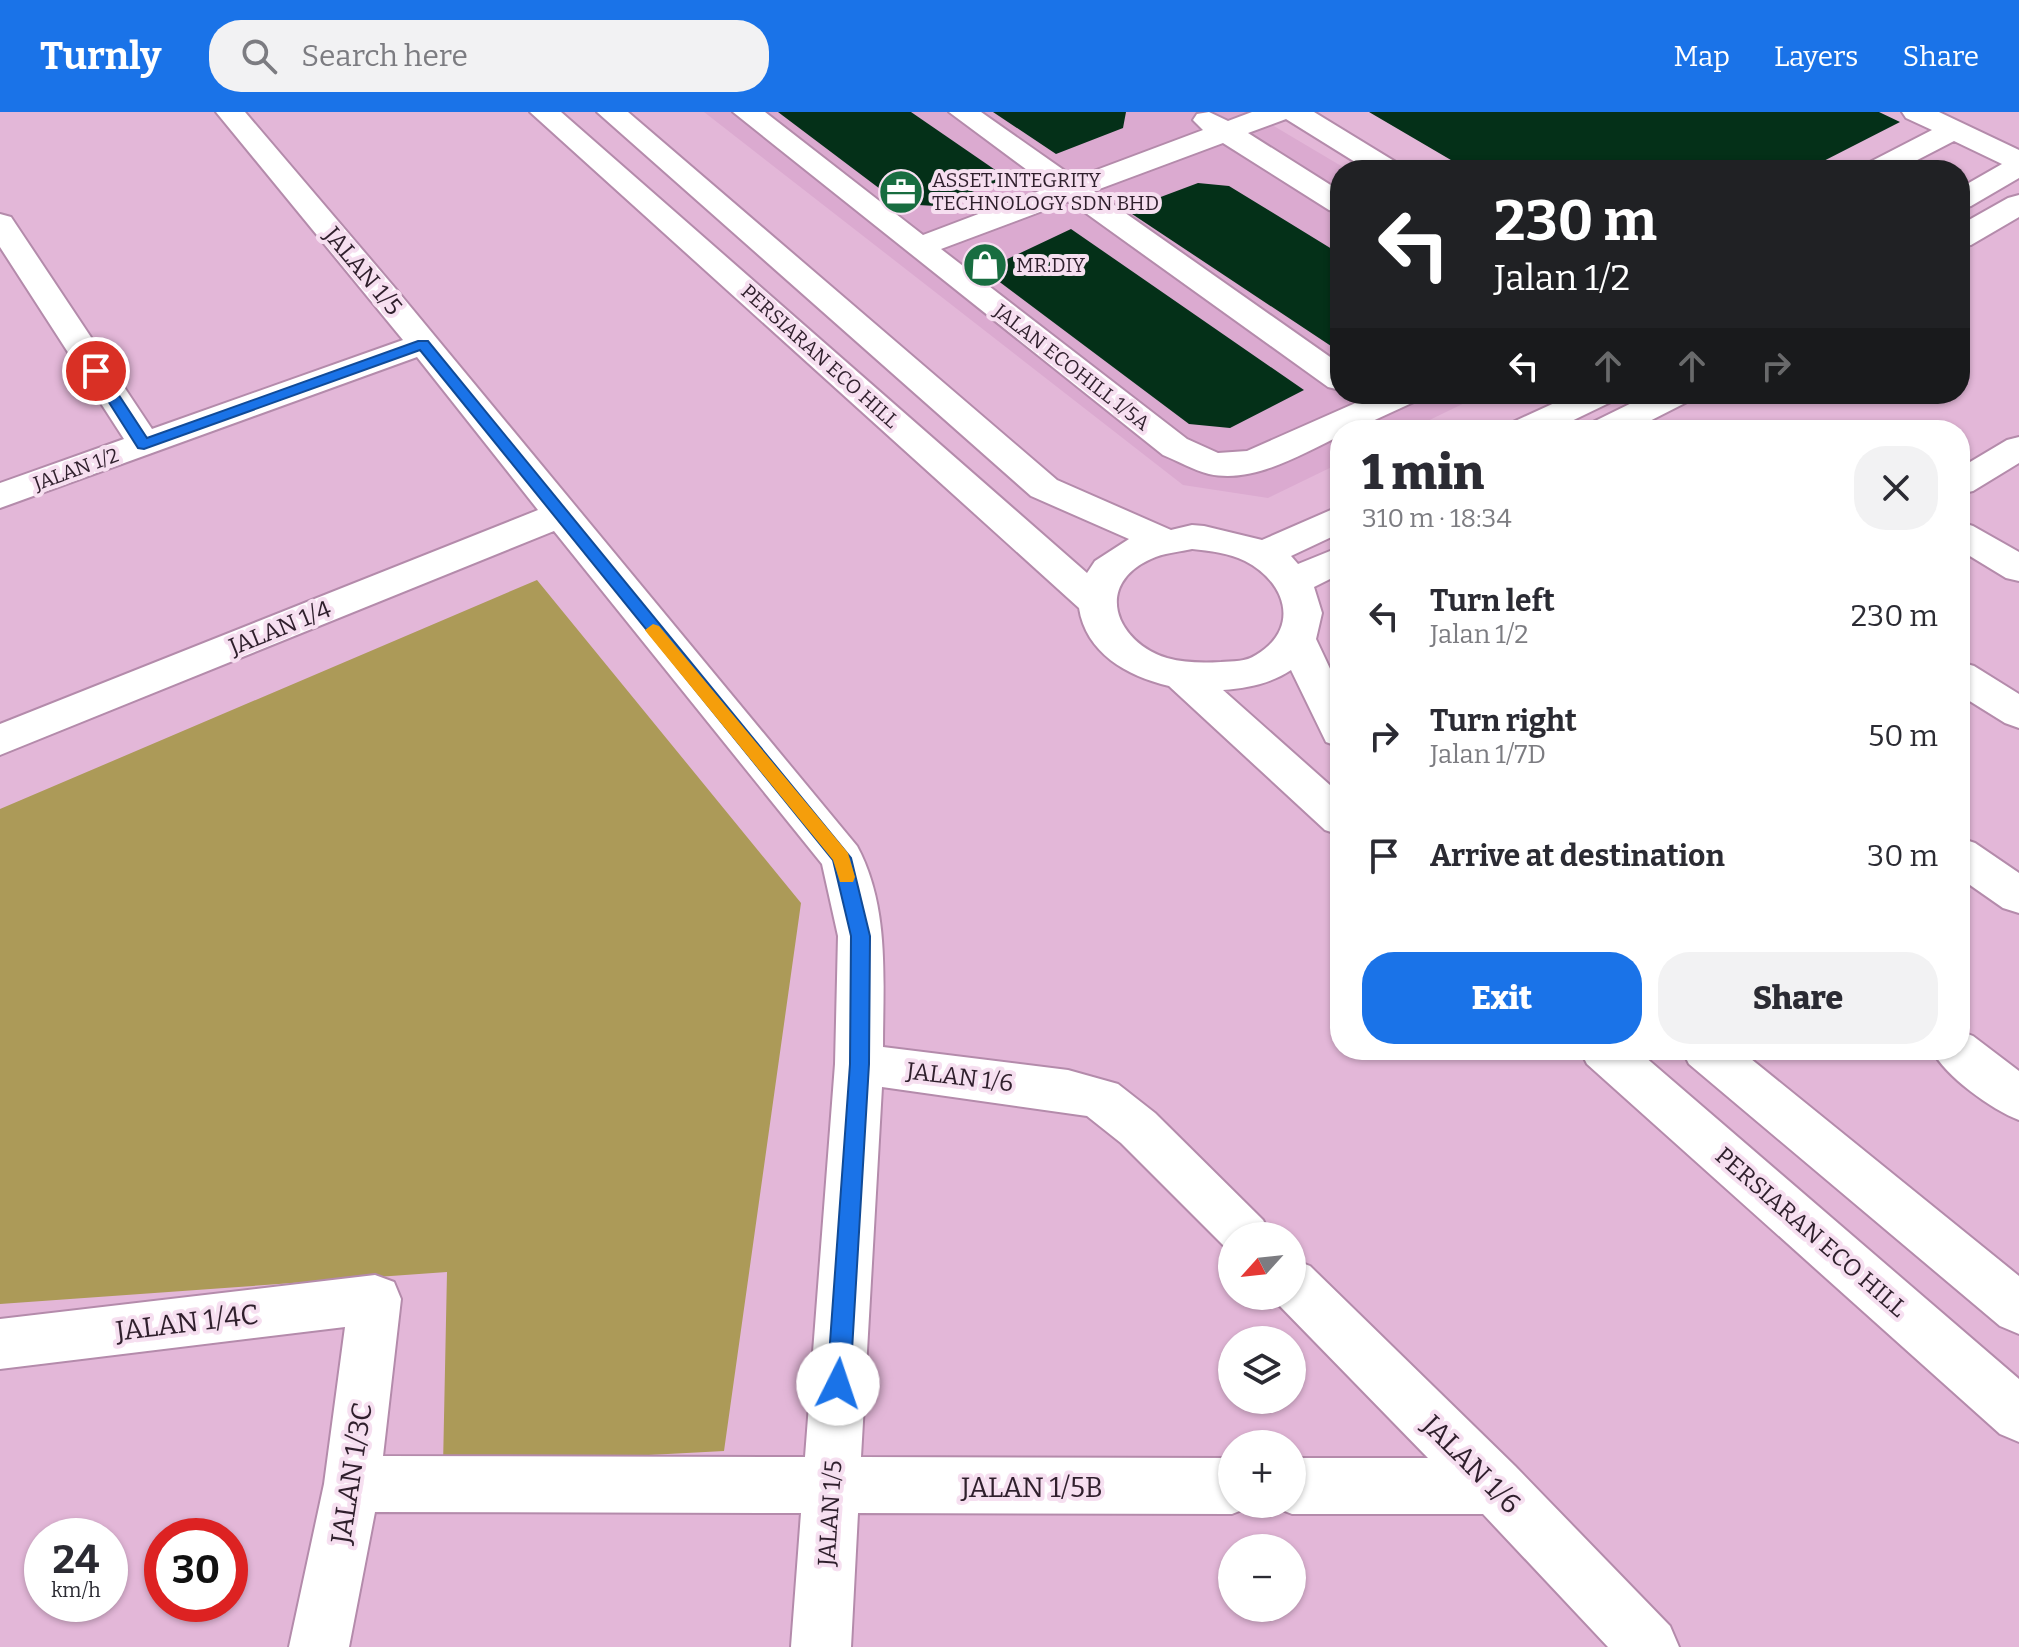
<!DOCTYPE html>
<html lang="en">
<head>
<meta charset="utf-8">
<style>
  :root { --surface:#fff; --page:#f2f2f3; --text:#2b2b33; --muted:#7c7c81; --accent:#1a73e8 }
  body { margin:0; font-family:Bitter,serif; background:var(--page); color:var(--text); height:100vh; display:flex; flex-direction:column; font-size:30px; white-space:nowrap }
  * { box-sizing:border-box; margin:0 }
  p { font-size:26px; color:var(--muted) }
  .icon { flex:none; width:44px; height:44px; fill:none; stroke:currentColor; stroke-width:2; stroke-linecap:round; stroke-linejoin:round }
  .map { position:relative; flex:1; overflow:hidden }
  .side { position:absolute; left:1330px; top:308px; width:640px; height:640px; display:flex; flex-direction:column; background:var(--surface); border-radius:32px; box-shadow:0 2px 6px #0004 }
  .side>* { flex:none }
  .hud { position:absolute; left:1330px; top:48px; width:640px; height:244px; border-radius:32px; box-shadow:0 2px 6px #0004; background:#202124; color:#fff; overflow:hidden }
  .needle { width:52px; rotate:243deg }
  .controls { position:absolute; left:1218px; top:1110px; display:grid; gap:16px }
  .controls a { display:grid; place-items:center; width:88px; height:88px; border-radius:50%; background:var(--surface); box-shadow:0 2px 6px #0004; font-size:40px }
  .speed { position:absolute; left:24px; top:1406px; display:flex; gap:16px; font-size:40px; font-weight:700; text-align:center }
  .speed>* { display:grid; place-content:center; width:104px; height:104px; border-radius:50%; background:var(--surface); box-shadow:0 2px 6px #0004; line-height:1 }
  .speed small { font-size:20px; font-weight:400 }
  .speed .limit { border:12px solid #d22; background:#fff; color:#111 }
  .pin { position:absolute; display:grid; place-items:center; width:68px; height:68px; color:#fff; margin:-34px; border:4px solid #fff; border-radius:50%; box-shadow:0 2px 8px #0007 }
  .me { position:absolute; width:88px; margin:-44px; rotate:4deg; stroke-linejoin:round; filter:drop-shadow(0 0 6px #0008) }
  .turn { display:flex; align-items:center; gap:28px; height:168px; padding:0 32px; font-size:36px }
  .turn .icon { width:104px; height:104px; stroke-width:2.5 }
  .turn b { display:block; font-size:56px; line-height:68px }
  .lanes { display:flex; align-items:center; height:76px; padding:0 32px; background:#0003; justify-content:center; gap:40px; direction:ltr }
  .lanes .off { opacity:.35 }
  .round { display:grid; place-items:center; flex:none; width:84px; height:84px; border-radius:32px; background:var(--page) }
  .summary { display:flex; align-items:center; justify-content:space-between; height:136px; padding:0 32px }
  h1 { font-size:48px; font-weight:800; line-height:60px }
  .button { display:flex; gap:16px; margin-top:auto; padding:16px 32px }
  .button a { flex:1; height:92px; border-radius:32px; background:var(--accent); color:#fff; font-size:32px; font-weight:800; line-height:92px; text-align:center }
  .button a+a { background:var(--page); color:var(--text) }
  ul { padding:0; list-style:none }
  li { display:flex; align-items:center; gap:24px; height:120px; padding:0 32px }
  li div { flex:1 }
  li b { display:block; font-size:30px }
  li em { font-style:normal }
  header { display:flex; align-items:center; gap:48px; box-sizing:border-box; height:112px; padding:0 40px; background:var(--accent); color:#fff }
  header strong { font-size:38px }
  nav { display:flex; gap:44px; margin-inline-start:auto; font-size:28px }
  .search { width:560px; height:72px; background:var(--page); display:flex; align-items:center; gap:20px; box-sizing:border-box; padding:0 28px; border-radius:32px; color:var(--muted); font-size:30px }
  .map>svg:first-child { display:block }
  .built { fill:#dbaad0 }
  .green { fill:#ac9a58 }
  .building { fill:#043018 }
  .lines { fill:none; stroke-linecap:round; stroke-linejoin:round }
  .minor-casing { stroke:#b48bab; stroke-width:4 }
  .minor { fill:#fff; fill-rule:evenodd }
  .route { fill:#1a73e8; stroke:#114b97; stroke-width:2 }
  .slow { fill:#f59e0b }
  .labels { text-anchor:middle; stroke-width:8; stroke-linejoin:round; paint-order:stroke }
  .far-poi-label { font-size:20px; fill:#2f1f2c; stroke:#f6dff0; text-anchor:start }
  .far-street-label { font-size:20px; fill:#2f1f2c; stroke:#f6dff0 }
  .street-label { font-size:24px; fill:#2f1f2c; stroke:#f6dff0 }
  .near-street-label { font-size:28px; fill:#2f1f2c; stroke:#f6dff0 }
</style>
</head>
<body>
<header>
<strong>Turnly</strong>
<div class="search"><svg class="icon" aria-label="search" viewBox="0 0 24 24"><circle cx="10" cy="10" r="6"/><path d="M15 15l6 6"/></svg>Search here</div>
<nav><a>Map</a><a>Layers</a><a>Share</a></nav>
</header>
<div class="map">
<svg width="2019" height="1535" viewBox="0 0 2019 1535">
  <rect width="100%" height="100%" fill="#e3b7d8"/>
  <!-- built -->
  <path class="built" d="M704,0H1250L1348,58H1340V282H1483L1409,318H1340V351L1268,386L1183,373Z"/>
  <!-- green -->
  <path class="green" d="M537,468L801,791L724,1339L443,1354L447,1160L0,1192V697Z"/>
  <!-- building -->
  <path class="building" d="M778,0H911L1007,66L936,94L900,92Z
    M993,0H1126L1123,16L1056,42Z
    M1369,0H1879L1900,10L1806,58H1468Z
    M1198,71L1229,74L1340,142V240L1126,98Z
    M1071,117L1304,278L1230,316L1189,312L997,168L1001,150Z"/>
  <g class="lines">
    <!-- minor casing -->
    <g class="minor-casing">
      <path id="minor" d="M216,0H245L395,176L857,734C890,795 883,868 883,935L1068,958L1118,972L1155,1001L1263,1108L1271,1124H1232V1142L1121,1031L1087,1004L882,975L861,1345L1232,1346V1392L1252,1394L1232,1402L858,1401L851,1535H791L801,1401L375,1400L349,1535H289L324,1372L345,1215L0,1257V1207L375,1163L394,1170L401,1187L383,1344L805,1345L835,952L838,824L822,752L554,419L0,643V612L538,398L417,245L0,396V371L124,327L0,135V102L11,105L152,317L403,228Z
        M530,0H561L1087,461L1095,449L1129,427L1031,384L597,0H628L1057,368L1171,418L1192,413L1204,414L1262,428L1340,394V421L1291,444L1298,452L1340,435V462L1314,475L1322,501L1316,527L1340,578V635L1326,630L1291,558C1270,572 1247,576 1223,578L1340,682V723L1325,718L1169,574C1127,564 1086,541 1079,496ZM1192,437C1210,439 1229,441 1245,449C1286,470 1301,516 1256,543C1246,550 1233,549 1221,550C1202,551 1185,551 1167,546C1116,530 1093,473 1151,447C1163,441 1179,440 1192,437Z
        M733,0H765L923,123L1050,75L949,0H981L1075,66L1203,18L1193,8L1197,2L1209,0L1228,9L1252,0H1314L1399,52L1404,58H1368L1286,7L1248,21L1340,79V101L1329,98L1223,31L1094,79L1340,252V278L1328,275L1069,89L941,137L1187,327L1218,341L1247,339L1376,282H1421L1416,289L1353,318H1340V324C1301,342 1254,372 1209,362C1193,358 1178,349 1163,343Z
        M1902,0H1939L2019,38V66L1971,94L1960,97V76L2002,52L1954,29L1898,58H1861L1866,52L1932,18L1906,6Z
        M2019,83V105L1971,133L1960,135V113L2008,86Z
        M1574,282H1618L1613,289L1553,318H1508L1513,310Z
        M1650,282H1694L1689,289L1632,318H1588L1593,310Z
        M2019,325V351L1973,379L1960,382V356L2007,328Z
        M1960,410L1973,414L2019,440V469L2006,466L1960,438Z
        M1960,550L1974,554L2019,582V616L2005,611L1960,583Z
        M1960,726L1975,731L2019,761V801L2003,796L1960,766Z
        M1960,919L1973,924L2019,959V1008C1992,998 1945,964 1932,938H1960Z
        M1580,938H1637L2019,1267V1330L2000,1322L1587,952Z
        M1682,938H1740L2019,1164V1222L2000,1214L1689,952Z
        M1292,1147L1310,1154L1515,1354L1670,1514L1679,1535H1608L1483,1402H1292L1272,1394L1292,1392V1346H1428L1274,1188L1272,1184H1292Z"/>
    </g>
    <!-- minor -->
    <use href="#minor" class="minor"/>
  </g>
  <!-- route -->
  <path class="route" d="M418,229H428L851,746L870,824L869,952L850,1272L846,1280L838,1283L830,1280L827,1272L850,952L851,824L833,748L420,238L144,337L138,336L89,259L101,256L147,326Z"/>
  <!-- slow -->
  <path class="slow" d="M653,512L659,514L848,741L855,765L853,770H840L833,748L648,522L645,518Z"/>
  <!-- icons -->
  <defs>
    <g id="office-disc" transform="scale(2.3)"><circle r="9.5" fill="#186d40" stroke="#f6dff0"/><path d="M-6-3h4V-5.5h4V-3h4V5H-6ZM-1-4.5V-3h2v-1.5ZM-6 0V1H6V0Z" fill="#fff"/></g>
    <g id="shop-disc" transform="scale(2.3)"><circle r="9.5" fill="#186d40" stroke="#f6dff0"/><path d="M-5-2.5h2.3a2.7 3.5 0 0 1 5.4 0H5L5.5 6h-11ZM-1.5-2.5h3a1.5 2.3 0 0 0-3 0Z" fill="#fff"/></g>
  </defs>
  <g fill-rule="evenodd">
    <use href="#office-disc" x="901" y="80"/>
    <use href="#shop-disc" x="985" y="153"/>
  </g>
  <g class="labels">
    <!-- far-poi labels -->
    <g class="far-poi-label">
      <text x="932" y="75">ASSET INTEGRITY<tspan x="932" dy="23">TECHNOLOGY SDN BHD</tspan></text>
      <text x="1016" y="160">MR.DIY</text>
    </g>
    <!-- far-street labels -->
    <g class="far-street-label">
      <text transform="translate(820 244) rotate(42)" y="7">PERSIARAN ECO HILL</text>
      <text transform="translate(1072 255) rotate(38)" y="7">JALAN ECOHILL 1/5A</text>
      <text transform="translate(76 357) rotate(-20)" y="7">JALAN 1/2</text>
    </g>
    <!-- street labels -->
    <g class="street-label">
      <text transform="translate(363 159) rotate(50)" y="8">JALAN 1/5</text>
      <text transform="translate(280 516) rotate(-22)" y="8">JALAN 1/4</text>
      <text transform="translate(960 965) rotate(7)" y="8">JALAN 1/6</text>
      <text transform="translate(1811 1120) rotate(41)" y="8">PERSIARAN ECO HILL</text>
      <text transform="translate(830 1401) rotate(-86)" y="8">JALAN 1/5</text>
    </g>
    <!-- near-street labels -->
    <g class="near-street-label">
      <text transform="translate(187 1210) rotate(-7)" y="10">JALAN 1/4C</text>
      <text transform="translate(1472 1352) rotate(45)" y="10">JALAN 1/6</text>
      <text transform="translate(351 1361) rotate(-81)" y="10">JALAN 1/3C</text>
      <text x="1032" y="1385">JALAN 1/5B</text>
    </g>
  </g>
</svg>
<div class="controls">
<a><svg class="needle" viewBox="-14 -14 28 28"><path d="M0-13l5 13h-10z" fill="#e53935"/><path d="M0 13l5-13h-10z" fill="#7c7c81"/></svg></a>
<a><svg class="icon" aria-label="layers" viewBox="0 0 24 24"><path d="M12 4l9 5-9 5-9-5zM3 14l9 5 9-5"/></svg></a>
<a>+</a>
<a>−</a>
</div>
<div class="speed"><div>24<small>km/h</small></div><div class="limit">30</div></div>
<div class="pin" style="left:96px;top:259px;background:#d93025"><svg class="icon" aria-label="arrive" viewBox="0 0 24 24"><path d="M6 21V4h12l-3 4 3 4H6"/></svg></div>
<svg class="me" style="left:838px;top:1272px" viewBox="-20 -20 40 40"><circle r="19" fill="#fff"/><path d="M0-13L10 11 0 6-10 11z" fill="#1a73e8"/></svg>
<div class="hud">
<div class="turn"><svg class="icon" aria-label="left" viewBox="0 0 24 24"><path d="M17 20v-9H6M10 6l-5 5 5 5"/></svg><div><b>230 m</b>Jalan 1/2</div></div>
<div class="lanes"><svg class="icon" aria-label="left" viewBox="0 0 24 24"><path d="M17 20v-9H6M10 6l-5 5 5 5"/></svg><svg class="icon off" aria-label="ahead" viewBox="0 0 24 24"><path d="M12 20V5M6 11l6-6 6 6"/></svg><svg class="icon off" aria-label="ahead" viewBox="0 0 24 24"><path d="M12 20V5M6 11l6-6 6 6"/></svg><svg class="icon off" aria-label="right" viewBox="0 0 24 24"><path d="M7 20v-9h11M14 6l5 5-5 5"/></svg></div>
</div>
<section class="side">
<div class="summary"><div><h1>1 min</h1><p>310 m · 18:34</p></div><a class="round"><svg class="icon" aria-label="close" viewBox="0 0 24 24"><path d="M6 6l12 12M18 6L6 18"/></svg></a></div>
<ul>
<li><svg class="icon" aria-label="left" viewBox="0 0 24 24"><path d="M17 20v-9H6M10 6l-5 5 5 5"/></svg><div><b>Turn left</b><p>Jalan 1/2</p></div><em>230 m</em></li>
<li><svg class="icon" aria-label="right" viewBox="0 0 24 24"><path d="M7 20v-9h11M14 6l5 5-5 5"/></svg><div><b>Turn right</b><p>Jalan 1/7D</p></div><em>50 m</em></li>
<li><svg class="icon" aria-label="arrive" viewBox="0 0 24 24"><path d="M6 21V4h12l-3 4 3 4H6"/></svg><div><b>Arrive at destination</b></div><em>30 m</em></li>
</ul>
<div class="button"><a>Exit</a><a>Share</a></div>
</section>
</div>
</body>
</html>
